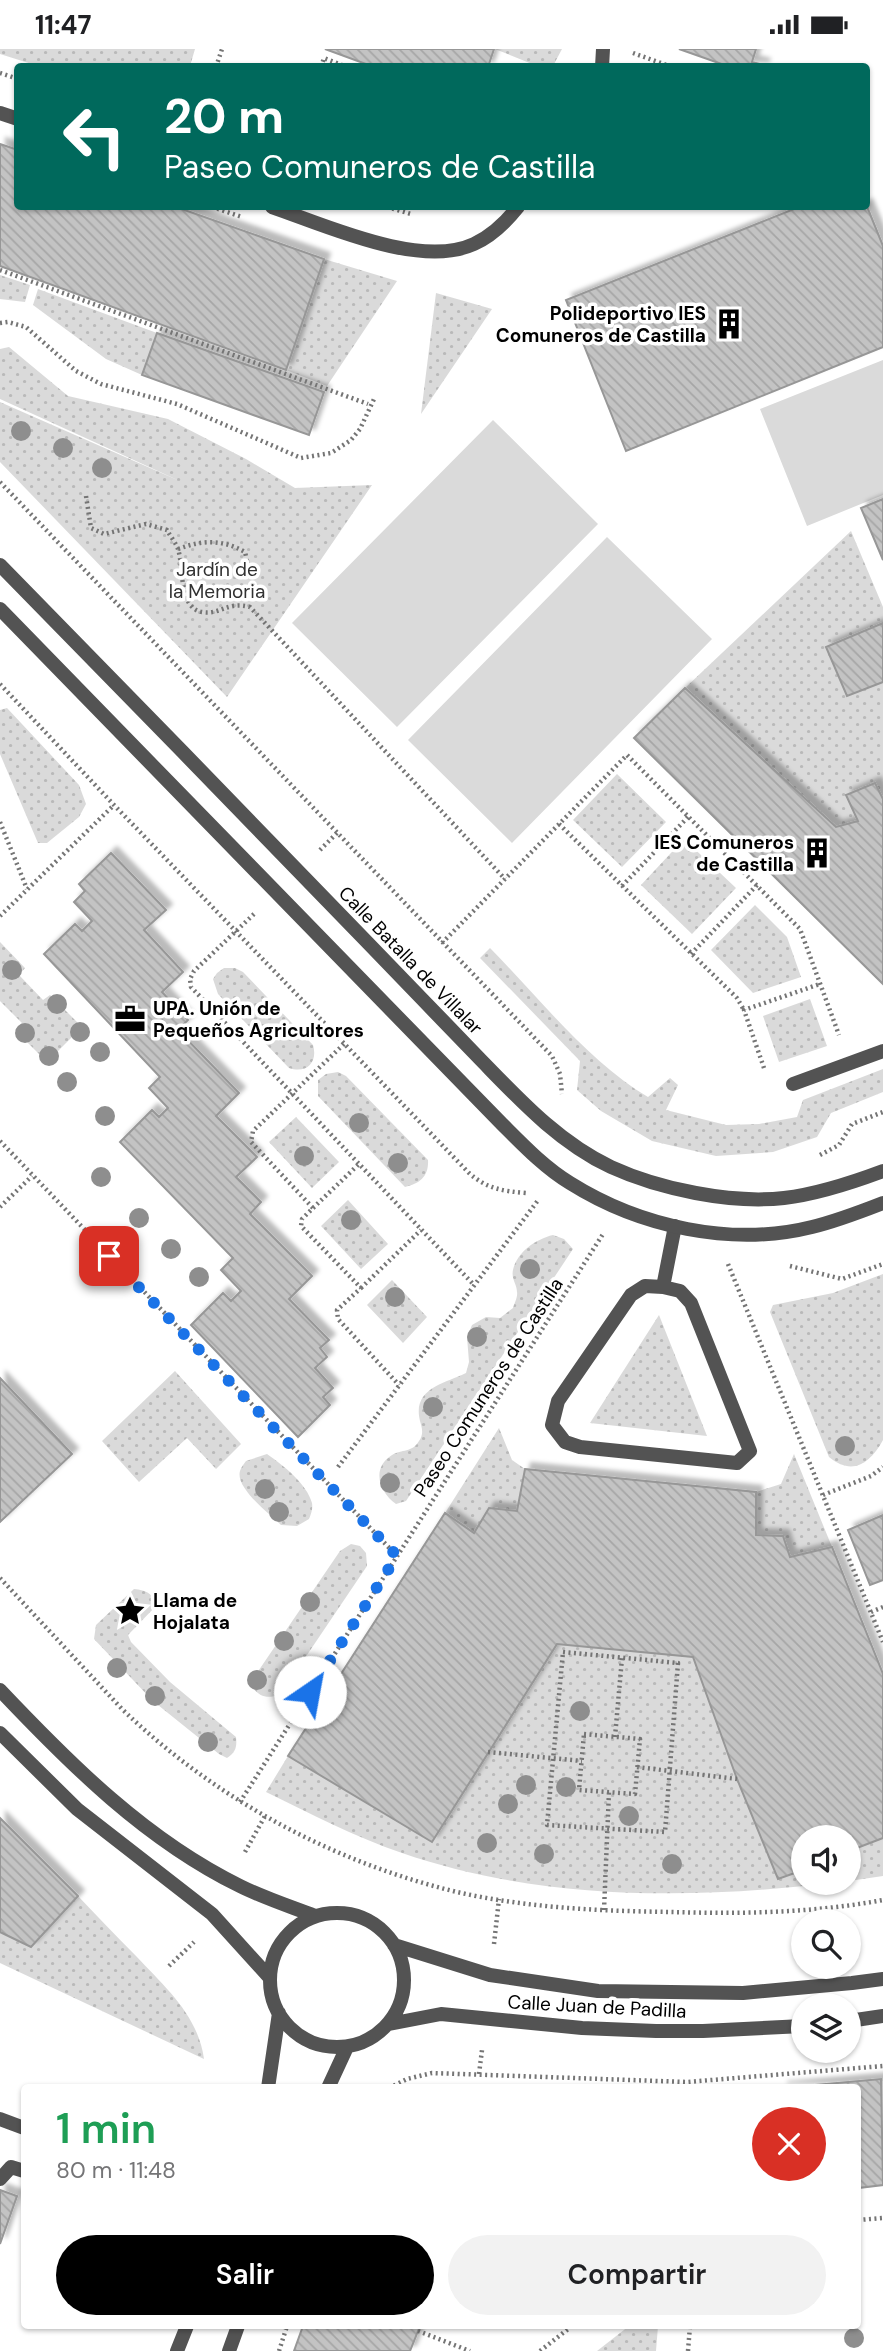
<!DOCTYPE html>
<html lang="es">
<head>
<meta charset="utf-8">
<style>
  :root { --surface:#fff; --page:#f2f2f2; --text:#202124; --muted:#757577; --accent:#000 }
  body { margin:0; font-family:"DM Sans",sans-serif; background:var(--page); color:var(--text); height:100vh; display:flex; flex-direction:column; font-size:26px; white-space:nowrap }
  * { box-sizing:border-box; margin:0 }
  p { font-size:23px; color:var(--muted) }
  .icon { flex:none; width:38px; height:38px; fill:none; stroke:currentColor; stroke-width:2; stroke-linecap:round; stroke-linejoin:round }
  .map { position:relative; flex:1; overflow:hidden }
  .sheet { position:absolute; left:21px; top:2035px; width:840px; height:245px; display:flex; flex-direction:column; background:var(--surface); border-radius:7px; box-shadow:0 2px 5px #0004 }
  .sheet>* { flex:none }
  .top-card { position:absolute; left:14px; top:14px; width:856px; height:147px; border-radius:7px; box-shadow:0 2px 5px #0004; background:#00695c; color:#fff; overflow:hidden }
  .buttons { position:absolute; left:791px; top:1776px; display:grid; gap:14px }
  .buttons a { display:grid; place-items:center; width:70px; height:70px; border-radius:50%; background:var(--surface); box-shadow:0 2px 5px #0004; font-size:35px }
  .pin { position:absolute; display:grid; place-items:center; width:60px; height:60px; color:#fff; margin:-30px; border-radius:14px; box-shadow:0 4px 10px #0006 }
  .me { position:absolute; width:77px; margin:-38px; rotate:33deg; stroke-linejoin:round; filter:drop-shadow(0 0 5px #0008) }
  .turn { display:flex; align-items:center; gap:24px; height:147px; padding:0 35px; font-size:32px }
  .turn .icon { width:91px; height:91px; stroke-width:2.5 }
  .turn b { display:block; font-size:49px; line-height:60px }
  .round { display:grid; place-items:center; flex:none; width:74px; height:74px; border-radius:37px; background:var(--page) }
  .summary { display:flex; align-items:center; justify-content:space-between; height:119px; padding:0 35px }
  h1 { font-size:42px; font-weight:600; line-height:52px; color:#1e9e55 }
  .primary-button { display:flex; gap:14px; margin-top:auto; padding:14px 35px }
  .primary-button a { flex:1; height:80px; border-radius:42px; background:var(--accent); color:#fff; font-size:28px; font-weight:600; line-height:80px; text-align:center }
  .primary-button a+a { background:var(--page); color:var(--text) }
  .status { display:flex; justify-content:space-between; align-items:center; height:49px; padding:0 35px; background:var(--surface); direction:ltr }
  .status svg { height:19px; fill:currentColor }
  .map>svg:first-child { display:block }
  .green { fill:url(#green-dots) }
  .pitch { fill:#dadada }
  .building { fill:url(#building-back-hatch); stroke:#979797; stroke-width:2; filter:url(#shadow) }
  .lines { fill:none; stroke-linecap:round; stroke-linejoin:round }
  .path { stroke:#757575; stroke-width:4.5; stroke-dasharray:2 3.5; stroke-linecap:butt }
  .lane { stroke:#535353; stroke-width:14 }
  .street { stroke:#535353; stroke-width:14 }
  .tree { fill:#8e8e8e }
  .route { stroke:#1a73e8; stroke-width:12; stroke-dasharray:0 21.6 }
  .labels { text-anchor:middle; stroke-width:7; stroke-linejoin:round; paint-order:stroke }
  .poi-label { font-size:19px; font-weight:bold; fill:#000; stroke:#fff; text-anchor:end }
  .park-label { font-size:19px; fill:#313131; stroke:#fff }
  .street-label { font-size:19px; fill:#000; stroke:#fff }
</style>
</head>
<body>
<div class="status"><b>11:47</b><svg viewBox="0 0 49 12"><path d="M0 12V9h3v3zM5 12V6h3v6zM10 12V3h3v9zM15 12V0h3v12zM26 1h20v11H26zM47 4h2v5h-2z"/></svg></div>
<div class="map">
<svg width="883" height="2302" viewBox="0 0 883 2302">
  <defs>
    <pattern id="green-dots" width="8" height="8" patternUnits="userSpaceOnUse" patternTransform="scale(1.75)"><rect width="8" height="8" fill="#dadada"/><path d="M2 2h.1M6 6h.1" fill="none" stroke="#b9b9b9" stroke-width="1.8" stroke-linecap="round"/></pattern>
    <pattern id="building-back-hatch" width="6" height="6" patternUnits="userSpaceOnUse" patternTransform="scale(1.75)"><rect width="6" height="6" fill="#c3c3c3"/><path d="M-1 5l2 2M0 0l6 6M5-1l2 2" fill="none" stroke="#a6a6a6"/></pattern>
    <filter id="shadow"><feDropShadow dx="6" dy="-6" stdDeviation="2" flood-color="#0004"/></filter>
  </defs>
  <rect width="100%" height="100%" fill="#fff"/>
  <!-- green -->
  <path class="green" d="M0,0H195L190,17H38L0,5Z
    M495,0H562L553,17H537Z
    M324,210L397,232L327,337L286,321Z
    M0,226L30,236L25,253L0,250Z
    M38,240L157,284L142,326L106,310L33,256Z
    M436,244L492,260L421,365Z
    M9,298L68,347L168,370L246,410L295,439L372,436L227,648L0,413V353L182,433L0,350V300Z
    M851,482L883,558V574L826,598L847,647L883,633V750L875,734L847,745L858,772L836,778L685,639Z
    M7,659L79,736L86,755L79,768L47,794H38L0,705V661Z
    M617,725L666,773L622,818L573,771Z
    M684,790L736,839L692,885L641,836Z
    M755,856L787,888L801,928L753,944L711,901Z
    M0,893L25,919L19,926L43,951L50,946L82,978L47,1013L15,981L22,974L0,952Z
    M490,899C538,948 590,1014 648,1048L670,1029L678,1036L666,1061L726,1076L759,1075L797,1068L803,1051L883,1020V1043L831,1064L817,1088L773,1103L716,1107L652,1092L601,1062L577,1041L580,1012L480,909Z
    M224,919H235L243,923L313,996C318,1013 307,1025 289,1019L218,945L213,930L217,924Z
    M810,950L827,997L779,1013L763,967Z
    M338,1023L346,1027L428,1111C429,1127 420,1135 405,1138L318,1047V1031L326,1025Z
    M296,1068L339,1113L312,1139L269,1093Z
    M348,1151L388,1195L361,1220L321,1177Z
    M553,1186L564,1190L573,1200L406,1452L396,1455C379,1443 371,1419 392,1406C402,1400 412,1404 419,1392C424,1385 422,1379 420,1372C412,1339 444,1335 466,1324L469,1313L467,1288L472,1276L486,1268L500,1269L513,1259C514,1255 518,1248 517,1243C517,1235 511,1230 513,1221C517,1203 536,1190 553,1186Z
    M883,1225V1391C870,1415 852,1427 829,1408L770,1263L773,1256L833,1244Z
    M392,1231L427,1268L403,1294L367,1256Z
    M659,1266L707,1387L590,1374Z
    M175,1322L241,1395L216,1420L187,1389L139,1433L102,1392Z
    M499,1379L512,1411L525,1420L517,1462L489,1459L474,1484L445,1464Z
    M267,1405C283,1416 307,1435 312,1454C313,1460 311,1465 309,1470L297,1477L281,1476C270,1465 235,1439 240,1422C241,1418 244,1415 246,1412Z
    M794,1405L832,1498L790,1508L783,1487L756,1486V1443L781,1435Z
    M351,1495L360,1497L366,1504L367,1517L280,1646C265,1650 258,1648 250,1634L340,1502Z
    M134,1540C146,1541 155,1545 155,1558L128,1586L131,1593L170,1633L236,1688C237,1698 236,1703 227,1709L219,1705L153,1652L94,1590L96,1576Z
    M557,1595L693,1608L737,1730L778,1830L803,1821V1834H830C688,1851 539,1851 402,1804C355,1788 311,1765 266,1743L288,1707L432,1793Z
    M883,1789V1827L849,1832V1802Z
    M78,1847C97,1867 116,1887 136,1907C165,1938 198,1966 204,2010L0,1914V1883L31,1898Z
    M629,2277H658L656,2302H597Z"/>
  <!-- pitch -->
  <path class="pitch" d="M883,311V446L807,477L760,360Z
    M493,371L598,475L397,678L292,574Z
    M607,488L712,590L512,794L408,691Z"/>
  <!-- building -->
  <path class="building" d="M325,0H494L488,18H374Z
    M679,0H756L752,13L764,16L763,18H730Z
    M0,95L18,101V158H176L324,210L286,321L0,217Z
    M866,155L883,197V298L626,402L566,251L799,158H866Z
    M157,284L324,343L309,386L142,326Z
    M883,450V511L861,459Z
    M883,574V633L847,647L826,598Z
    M685,639L836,778L858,772L846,746L875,734L883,750V935L634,689Z
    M111,804L166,861L144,881L183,923L162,943L188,971L178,981L239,1044L216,1067L257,1108L236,1128L261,1153L250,1165L312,1227L289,1250L329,1291L320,1299L327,1308L315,1319L333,1339L323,1348L330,1356L298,1388L191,1276L223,1244L231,1252L241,1242L221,1221L233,1209L120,1093L152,1061L159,1068L168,1059L149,1039L160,1028L44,905L75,875L82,882L92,872L74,853L85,842L79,835Z
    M0,1329L72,1405L0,1473Z
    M525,1420L756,1443V1486L783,1487L790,1508L832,1498L883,1625V1789L849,1802V1788H803V1821L778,1830L737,1730L693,1608L557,1595L432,1793L288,1707L445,1464L474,1484L489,1459L517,1462Z
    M883,1466V1531L870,1536L848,1481Z
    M0,1769L78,1847L31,1898L0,1883Z
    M881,2030L883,2136L858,2139V2039H781Z
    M0,2141L17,2147L0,2195Z
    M303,2277H420L410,2302H294Z"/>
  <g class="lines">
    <!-- path -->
    <path class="path" d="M633,4L672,18
      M216,18L222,0
      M321,18L324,9L347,18
      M0,24L18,30
      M212,158L242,168
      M387,158L411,165
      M0,221L368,355
      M0,274L8,273L26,278L76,322L101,335L177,355L301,409L331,404L351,391L360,380L374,350
      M0,433L552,1007L560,1025L562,1045
      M86,447L91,479L104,485L146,475L167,481C170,487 176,494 178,500C184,518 178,559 202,563C221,566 227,552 250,558L505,830
      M178,500C202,491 222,490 245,503L247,512L242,524
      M0,635L114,756L469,1124C487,1140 503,1142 526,1144
      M0,773L27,840
      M559,775L737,949L744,961
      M320,801L337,784
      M622,837L688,768
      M254,865L194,922L190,930L191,938L474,1236
      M0,867L114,756
      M442,894L627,706L800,880L839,986
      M691,905L757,836
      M344,995L253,1082L251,1093L313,1159L302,1170L301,1177L361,1239L337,1261L338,1270L399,1336
      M764,1019L744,961L820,935
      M0,1092L397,1507
      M820,1106L839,1096L852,1075L883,1063
      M0,1158L32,1127
      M313,1159L359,1115
      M728,1215L883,1593
      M790,1217L842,1230L883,1215
      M361,1239L421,1181
      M338,1418L539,1150
      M823,1446L871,1427L883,1418
      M0,1529L122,1660C214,1749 332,1813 457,1843C527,1859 601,1862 672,1863C743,1865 813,1864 883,1851
      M871,1563L883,1558
      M563,1603L678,1614L665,1783L547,1776Z
      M584,1685L640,1690L635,1745L579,1741Z
      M615,1688L622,1609
      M488,1703L582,1712
      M637,1718L737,1730
      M240,1753L603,1185
      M245,1803L265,1767
      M604,1861L609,1743
      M494,1895L499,1850
      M169,1917L194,1893
      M479,2025L482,2001
      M389,2039L407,2030L432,2024L687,2033L883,2017
      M858,2171L883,2169
      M418,2282L470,2302
      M279,2302L287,2277
      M540,2302L572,2277
      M688,2302L690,2277"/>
    <!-- lane -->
    <path class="lane" d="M793,1035L883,1002
      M663,1238L645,1237L631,1246L558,1352L552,1376L565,1393L580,1398L737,1414L750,1402L691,1254L680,1242L663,1238L675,1177
      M0,2070L24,2079
      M0,2130L11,2118L24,2122"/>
    <!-- street -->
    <path class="street" d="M602,18L603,0
      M0,64L18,70
      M272,158C325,176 420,220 474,195C492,187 506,173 518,158
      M0,516C123,642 246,767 368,894C405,932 442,971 479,1009C519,1050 558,1093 611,1118C659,1140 731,1155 784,1149C818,1145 851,1134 883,1122
      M0,560L502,1075C523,1096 545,1119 570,1134C640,1178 732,1198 812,1178C837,1172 860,1163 883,1154
      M0,1641C71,1716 146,1791 240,1837C264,1849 289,1857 315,1867
      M0,1684L77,1760L212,1865L270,1929
      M270 1931a67 67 0 1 1 134 0a67 67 0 1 1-134 0Z
      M394,1896L490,1926L598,1942L743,1944L852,1934L883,1930
      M849,1972L883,1967
      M389,1975L441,1965L582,1979L656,1982H703L803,1977
      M268,2039L279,1964
      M328,2039L347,1998
      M177,2302L187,2277
      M229,2302L238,2277"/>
  </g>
  <!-- trees -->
  <g class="tree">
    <circle cx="21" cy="382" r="10"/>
    <circle cx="63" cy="399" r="10"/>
    <circle cx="102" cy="419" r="10"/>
    <circle cx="12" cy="921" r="10"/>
    <circle cx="57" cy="955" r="10"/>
    <circle cx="80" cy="983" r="10"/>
    <circle cx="25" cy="984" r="10"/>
    <circle cx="100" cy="1003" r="10"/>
    <circle cx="49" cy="1007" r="10"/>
    <circle cx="67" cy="1033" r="10"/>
    <circle cx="105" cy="1067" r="10"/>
    <circle cx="359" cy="1074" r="10"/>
    <circle cx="304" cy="1107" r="10"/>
    <circle cx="398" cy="1114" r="10"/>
    <circle cx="101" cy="1128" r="10"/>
    <circle cx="139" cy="1169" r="10"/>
    <circle cx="351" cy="1171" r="10"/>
    <circle cx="171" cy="1200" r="10"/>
    <circle cx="530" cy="1220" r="10"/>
    <circle cx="199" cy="1228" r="10"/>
    <circle cx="395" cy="1248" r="10"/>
    <circle cx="477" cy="1288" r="10"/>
    <circle cx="433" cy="1358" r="10"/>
    <circle cx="845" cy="1397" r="10"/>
    <circle cx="390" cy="1434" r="10"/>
    <circle cx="265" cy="1440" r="10"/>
    <circle cx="279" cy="1463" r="10"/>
    <circle cx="310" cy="1553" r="10"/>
    <circle cx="284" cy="1592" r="10"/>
    <circle cx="117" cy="1619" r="10"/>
    <circle cx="257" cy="1631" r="10"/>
    <circle cx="155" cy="1647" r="10"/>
    <circle cx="580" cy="1662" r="10"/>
    <circle cx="208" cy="1693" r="10"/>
    <circle cx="526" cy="1736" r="10"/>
    <circle cx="566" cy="1738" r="10"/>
    <circle cx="508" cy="1755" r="10"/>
    <circle cx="629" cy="1767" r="10"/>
    <circle cx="487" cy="1794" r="10"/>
    <circle cx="544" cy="1805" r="10"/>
    <circle cx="672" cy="1815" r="10"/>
    <circle cx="854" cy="2289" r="10"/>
  </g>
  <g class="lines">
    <!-- route -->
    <path class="route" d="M109,1207L397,1507L310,1643"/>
  </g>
  <!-- icons -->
  <defs>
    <g id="building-bare" transform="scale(2.415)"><path d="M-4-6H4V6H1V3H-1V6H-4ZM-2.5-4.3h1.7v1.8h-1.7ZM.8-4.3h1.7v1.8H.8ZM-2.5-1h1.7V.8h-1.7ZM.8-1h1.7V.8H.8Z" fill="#000" stroke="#fff" stroke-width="2.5" paint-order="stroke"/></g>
    <g id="office-bare" transform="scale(2.415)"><path d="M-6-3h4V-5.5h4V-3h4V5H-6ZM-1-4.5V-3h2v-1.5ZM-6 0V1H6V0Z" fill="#000" stroke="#fff" stroke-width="2.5" paint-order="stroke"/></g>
    <g id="sight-bare" transform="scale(2.415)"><path d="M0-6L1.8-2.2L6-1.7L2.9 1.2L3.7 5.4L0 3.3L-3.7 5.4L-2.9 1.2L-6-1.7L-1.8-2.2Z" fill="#000" stroke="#fff" stroke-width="2.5" paint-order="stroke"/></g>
  </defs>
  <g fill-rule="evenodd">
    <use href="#building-bare" x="729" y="275"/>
    <use href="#building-bare" x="817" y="804"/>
    <use href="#office-bare" x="130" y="970"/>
    <use href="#sight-bare" x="130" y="1562"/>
  </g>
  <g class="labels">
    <!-- poi labels -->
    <g class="poi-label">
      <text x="706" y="271">Polideportivo IES<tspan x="706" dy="22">Comuneros de Castilla</tspan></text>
      <text x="794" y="800">IES Comuneros<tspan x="794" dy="22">de Castilla</tspan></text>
      <text x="153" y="966" text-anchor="start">UPA. Unión de<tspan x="153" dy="22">Pequeños Agricultores</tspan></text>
      <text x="153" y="1558" text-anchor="start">Llama de<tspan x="153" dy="22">Hojalata</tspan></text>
    </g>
    <!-- park labels -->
    <g class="park-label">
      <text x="217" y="527">Jardín de<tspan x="217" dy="22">la Memoria</tspan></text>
    </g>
    <!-- street labels -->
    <g class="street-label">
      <text transform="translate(411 911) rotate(46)" y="7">Calle Batalla de Villalar</text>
      <text transform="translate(488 1338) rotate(-57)" y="7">Paseo Comuneros de Castilla</text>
      <text transform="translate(597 1957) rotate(3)" y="7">Calle Juan de Padilla</text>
    </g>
  </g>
</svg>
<div class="buttons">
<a><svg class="icon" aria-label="sound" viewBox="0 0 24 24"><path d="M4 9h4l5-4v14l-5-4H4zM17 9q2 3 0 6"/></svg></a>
<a><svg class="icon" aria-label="search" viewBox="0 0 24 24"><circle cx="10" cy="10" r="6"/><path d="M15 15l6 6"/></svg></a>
<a><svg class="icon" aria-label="layers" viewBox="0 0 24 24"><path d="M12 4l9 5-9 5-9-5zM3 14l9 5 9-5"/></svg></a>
</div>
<div class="pin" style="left:109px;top:1207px;background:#d93025"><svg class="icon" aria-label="arrive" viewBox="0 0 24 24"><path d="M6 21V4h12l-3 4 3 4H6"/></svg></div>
<svg class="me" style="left:310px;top:1643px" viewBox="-20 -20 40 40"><circle r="19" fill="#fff"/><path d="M0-13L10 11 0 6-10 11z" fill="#1a73e8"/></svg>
<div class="top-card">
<div class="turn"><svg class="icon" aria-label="left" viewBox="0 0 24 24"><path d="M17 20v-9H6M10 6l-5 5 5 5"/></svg><div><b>20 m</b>Paseo Comuneros de Castilla</div></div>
</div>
<section class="sheet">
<div class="summary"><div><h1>1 min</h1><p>80 m · 11:48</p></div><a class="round" style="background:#d93025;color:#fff"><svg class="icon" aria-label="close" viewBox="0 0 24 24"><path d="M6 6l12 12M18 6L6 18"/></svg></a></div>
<div class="primary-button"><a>Salir</a><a>Compartir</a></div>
</section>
</div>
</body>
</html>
